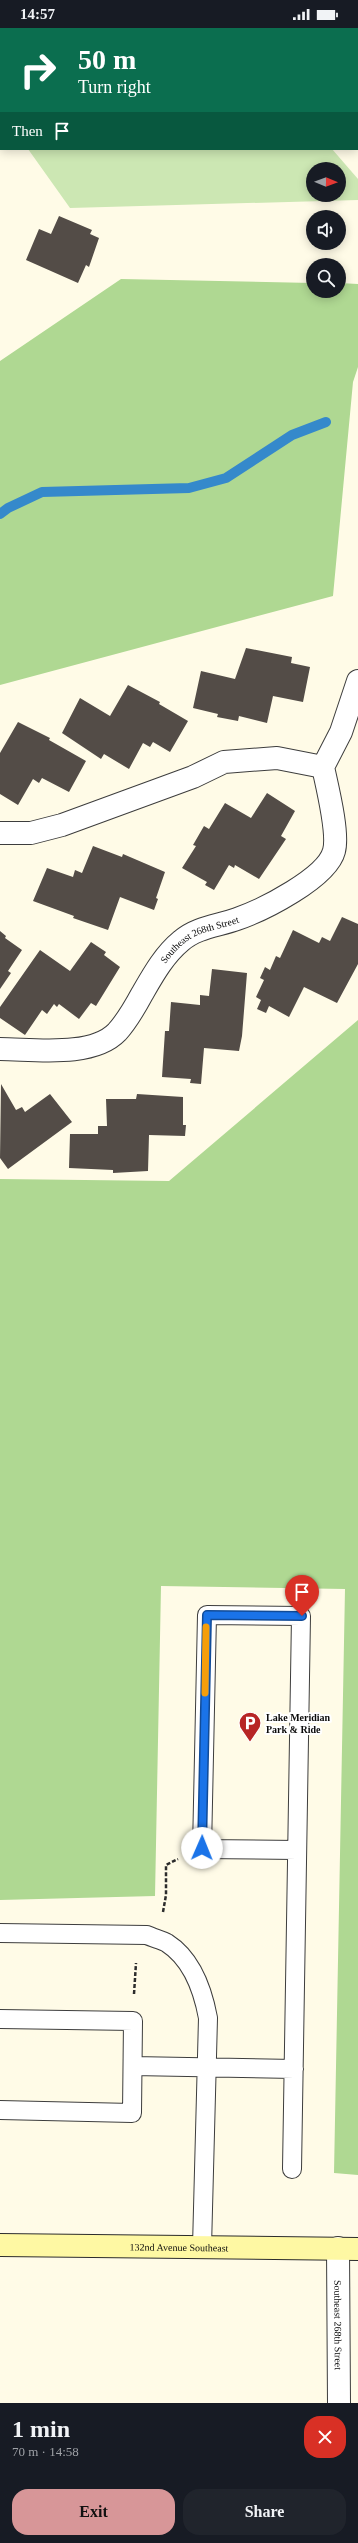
<!DOCTYPE html>
<html lang="en">
<head>
<meta charset="utf-8">
<style>
  :root { --surface:#171b24; --page:#20242c; --text:#f1f3f6; --muted:#9ea1a6; --accent:#d79698 }
  body { margin:0; font-family:"Times New Roman",serif; background:var(--page); color:var(--text); height:100vh; display:flex; flex-direction:column; font-size:15px; white-space:nowrap }
  * { box-sizing:border-box; margin:0 }
  p { font-size:13px; color:var(--muted) }
  .icon { flex:none; width:22px; height:22px; fill:none; stroke:currentColor; stroke-width:2; stroke-linecap:round; stroke-linejoin:round }
  .map { position:relative; height:2375px; overflow:hidden }
  .drawer { display:flex; flex-direction:column; background:var(--surface); flex:1 }
  .drawer>* { flex:none }
  .banner { position:absolute; left:0px; top:0px; width:358px; height:122px; box-shadow:0 2px 10px #0003; background:#0b6e4f; color:#fff; overflow:hidden }
  .needle { width:26px; rotate:91deg }
  .controls { position:absolute; left:306px; top:134px; display:grid; gap:8px }
  .controls a { display:grid; place-items:center; width:40px; height:40px; border-radius:50%; background:var(--surface); box-shadow:0 2px 10px #0003; font-size:20px }
  .pin { position:absolute; display:grid; place-items:center; width:34px; height:34px; color:#fff; margin:-41px -17px; border-radius:50% 50% 50% 0; rotate:-45deg; box-shadow:0 0 4px #0007 }
  .pin .icon { rotate:45deg }
  .me { position:absolute; width:44px; margin:-22px; rotate:1deg; stroke-linejoin:round; filter:drop-shadow(0 0 3px #0008) }
  .turn { display:flex; align-items:center; gap:14px; height:84px; padding:0 12px; font-size:18px }
  .turn .icon { width:52px; height:52px; stroke-width:2.5 }
  .turn b { display:block; font-size:28px; line-height:34px }
  .then { display:flex; align-items:center; height:38px; padding:0 12px; background:#0003; gap:8px; font-size:15px }
  .round { display:grid; place-items:center; flex:none; width:42px; height:42px; border-radius:16px; background:var(--page) }
  .headline { display:flex; align-items:center; justify-content:space-between; height:68px; padding:0 12px }
  h1 { font-size:24px; font-weight:800; line-height:30px }
  .cta { display:flex; gap:8px; margin-top:auto; padding:8px 12px }
  .cta a { flex:1; height:46px; border-radius:16px; background:var(--accent); color:#111; font-size:16px; font-weight:800; line-height:46px; text-align:center }
  .cta a+a { background:var(--page); color:var(--text) }
  .status { display:flex; justify-content:space-between; align-items:center; height:28px; padding:0 20px; background:var(--surface); direction:ltr }
  .status svg { height:11px; fill:currentColor }
  .map>svg:first-child { display:block }
  .green { fill:#cce7b3; fill-rule:evenodd }
  .forest { fill:#afd892 }
  .lines { fill:none; stroke-linecap:round; stroke-linejoin:round }
  .stream { stroke:#3589cb; stroke-width:10 }
  .building { fill:#534c47 }
  .service-casing { stroke:#3d3d3d; stroke-width:20 }
  .minor-casing { stroke:#3d3d3d; stroke-width:24 }
  .secondary-casing { stroke:#2c2c2c; stroke-width:24 }
  .path { stroke:#2c2c2c; stroke-width:2.5; stroke-dasharray:4 2; stroke-linecap:butt }
  .service { stroke:#fff; stroke-width:18 }
  .minor { stroke:#fff; stroke-width:22 }
  .secondary { stroke:#fef8a3; stroke-width:22 }
  .route-casing { stroke:#114b97; stroke-width:10 }
  .route { stroke:#1a73e8; stroke-width:7 }
  .slow { stroke:#f59e0b; stroke-width:7 }
  .labels { text-anchor:middle; stroke-width:4; stroke-linejoin:round; paint-order:stroke }
  .street-label { font-size:10px; fill:#0a0a0a; stroke:#fff }
  .poi-label { font-size:10px; font-weight:bold; fill:#0a0a0a; stroke:#fff; text-anchor:start }
</style>
</head>
<body>
<div class="status"><b>14:57</b><svg viewBox="0 0 49 12"><path d="M0 12V9h3v3zM5 12V6h3v6zM10 12V3h3v9zM15 12V0h3v12zM26 1h20v11H26zM47 4h2v5h-2z"/></svg></div>
<div class="map">
<svg width="358" height="2375" viewBox="0 0 358 2375">
  <rect width="100%" height="100%" fill="#fffbe7"/>
  <!-- green -->
  <path class="green" d="M0,0H228L229,1H1V82Z
    M28,121H332L358,151V172L70,180ZM313,141H339V167H313Z"/>
  <!-- forest -->
  <path class="forest" d="M121,251L313,255V263H339V255L358,256V339L353,354L333,568L0,657V333Z
    M358,992V2147L334,2145L345,1561L161,1558L155,1868L0,1872V1151L169,1153Z"/>
  <g class="lines">
    <!-- stream -->
    <path class="stream" d="M0,486L8,480L42,464L189,460L226,450L292,407L326,394"/>
  </g>
  <!-- building -->
  <path class="building" d="M59,188L92,202L90,206L99,210L89,239L86,237L78,255L26,232L39,201L51,206Z
    M246,620L292,629L291,635L310,639L303,674L273,668L267,695L239,688L238,693L217,689L218,686L193,680L201,643L235,651Z
    M128,657L160,674L159,676L188,693L170,724L153,714L150,719L143,715L129,741L104,726L101,731L62,705L80,670L110,688Z
    M18,694L50,710L49,712L86,733L69,764L42,750L39,755L33,751L18,777L0,766V725Z
    M267,765L295,783L281,808L286,811L259,851L235,837L234,840L229,837L214,862L205,857L207,854L182,840L196,818L193,817L204,798L209,801L225,775L251,790Z
    M93,818L122,829L123,826L165,844L156,870L158,871L154,882L120,869L108,902L73,890L74,888L33,873L47,840L73,849L75,842L82,845Z
    M342,889L358,896V936L337,975L304,959L289,989L269,978L266,985L257,981L261,972L256,969L264,952L260,950L265,939L270,942L276,928L280,930L293,902L319,915L322,909L330,913Z
    M0,903L6,908L5,910L22,922L8,943L11,945L0,961Z
    M91,914L106,924L104,927L120,939L96,978L91,975L79,991L59,976L57,979L54,976L47,986L42,982L25,1007L0,990V979L40,922L70,943Z
    M212,941L247,945L242,1008L239,1023L204,1020L201,1056L190,1055L191,1051L162,1049L165,1003H169L171,974L200,977V967L209,968Z
    M1,1056L16,1082L22,1079L25,1084L50,1066L72,1094L8,1141L0,1130Z
    M137,1066L183,1069V1097H186L185,1108L149,1107L148,1143L113,1145V1142L69,1140L70,1106H98V1098H107L106,1071H136Z"/>
  <g class="lines">
    <!-- service casing -->
    <g class="service-casing">
      <path id="service" d="M0,1905L147,1907C153,1910 162,1912 167,1915C192,1931 203,1963 208,1990L202,2219
        M0,1991L133,1993L132,2085L0,2082
        M133,2038L294,2041
        M292,2141C295,1956 298,1772 301,1588L207,1587L202,1821L297,1822"/>
    </g>
    <!-- minor casing -->
    <g class="minor-casing">
      <g id="minor">
        <path d="M0,805H31L62,797L193,749L224,734L277,730L323,739"/>
        <path id="s1" d="M0,1021C33,1021 92,1030 117,1004C127,993 135,979 142,966C153,947 164,927 181,913C197,899 218,898 237,891C263,882 327,850 334,823C339,805 327,758 323,739L341,704L358,653"/>
        <path id="s2" d="M338,2220L339,2375"/>
      </g>
    </g>
    <!-- secondary casing -->
    <g class="secondary-casing">
      <g id="secondary">
        <path id="s3" d="M0,2217L358,2221"/>
      </g>
    </g>
    <!-- path -->
    <path class="path" d="M163,1884L166,1867V1837L178,1831
      M134,1966L136,1935"/>
    <!-- service -->
    <use href="#service" class="service"/>
    <!-- minor -->
    <use href="#minor" class="minor"/>
    <!-- secondary -->
    <use href="#secondary" class="secondary"/>
  </g>
  <g class="lines">
    <!-- route casing -->
    <g class="route-casing">
      <path id="route" d="M202,1820L207,1587L302,1588"/>
    </g>
    <!-- route -->
    <use href="#route" class="route"/>
    <!-- slow -->
    <path class="slow" d="M205,1665L206,1599"/>
  </g>
  <!-- icons -->
  <defs>
    <g id="parking-pin" transform="scale(1.15)"><path d="M0 17L-7.5 6A9.5 9.5 0 1 1 7.5 6Z" fill="#b72525" stroke="#fff"/><path d="M-3.5-5.5H1a3.5 3.5 0 0 1 0 7H-1V5.5H-3.5ZM-1-3.4V-.6H.8a1.4 1.4 0 0 0 0-2.8Z" fill="#fff"/></g>
  </defs>
  <g fill-rule="evenodd">
    <use href="#parking-pin" x="250" y="1695"/>
  </g>
  <g class="labels">
    <!-- street labels -->
    <g class="street-label">
      <text dy="4" stroke="none"><textPath href="#s1" startOffset="250">Southeast 268th Street</textPath></text>
      <text dy="4" stroke="none"><textPath href="#s3" startOffset="179">132nd Avenue Southeast</textPath></text>
      <text dy="4" stroke="none"><textPath href="#s2" startOffset="77">Southeast 268th Street</textPath></text>
    </g>
    <!-- poi labels -->
    <g class="poi-label">
      <text x="266" y="1693">Lake Meridian<tspan x="266" dy="12">Park &amp; Ride</tspan></text>
    </g>
  </g>
</svg>
<div class="controls">
<a><svg class="needle" viewBox="-14 -14 28 28"><path d="M0-13l5 13h-10z" fill="#e53935"/><path d="M0 13l5-13h-10z" fill="#9ea1a6"/></svg></a>
<a><svg class="icon" aria-label="sound" viewBox="0 0 24 24"><path d="M4 9h4l5-4v14l-5-4H4zM17 9q2 3 0 6"/></svg></a>
<a><svg class="icon" aria-label="search" viewBox="0 0 24 24"><circle cx="10" cy="10" r="6"/><path d="M15 15l6 6"/></svg></a>
</div>
<div class="pin" style="left:302px;top:1588px;background:#d93025"><svg class="icon" aria-label="arrive" viewBox="0 0 24 24"><path d="M6 21V4h12l-3 4 3 4H6"/></svg></div>
<svg class="me" style="left:202px;top:1820px" viewBox="-20 -20 40 40"><circle r="19" fill="#fff"/><path d="M0-13L10 11 0 6-10 11z" fill="#1a73e8"/></svg>
<div class="banner">
<div class="turn"><svg class="icon" aria-label="right" viewBox="0 0 24 24"><path d="M7 20v-9h11M14 6l5 5-5 5"/></svg><div><b>50 m</b>Turn right</div></div>
<div class="then">Then<svg class="icon" aria-label="arrive" viewBox="0 0 24 24"><path d="M6 21V4h12l-3 4 3 4H6"/></svg></div>
</div>
</div>
<section class="drawer">
<div class="headline"><div><h1>1 min</h1><p>70 m · 14:58</p></div><a class="round" style="background:#d93025;color:#fff"><svg class="icon" aria-label="close" viewBox="0 0 24 24"><path d="M6 6l12 12M18 6L6 18"/></svg></a></div>
<div class="cta"><a>Exit</a><a>Share</a></div>
</section>
</body>
</html>
